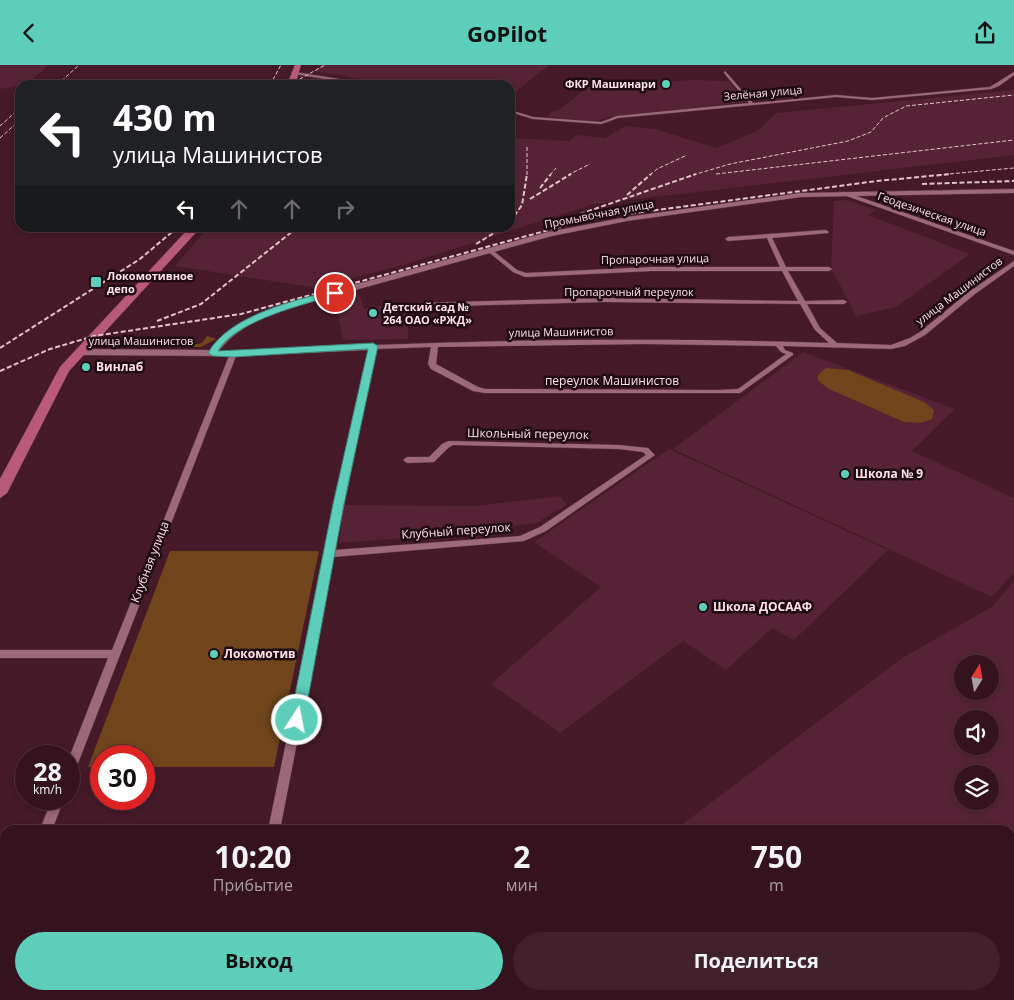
<!DOCTYPE html>
<html lang="ru">
<head>
<meta charset="utf-8">
<style>
  :root { --surface:#34131e; --page:#3f202b; --text:#f1f3f6; --muted:#a99ea4; --line:#4e323c; --accent:#5cceba }
  body { margin:0; font-family:"Open Sans",sans-serif; background:var(--page); color:var(--text); height:100vh; display:flex; flex-direction:column; font-size:19px; white-space:nowrap }
  * { box-sizing:border-box; margin:0 }
  p { font-size:16px; color:var(--muted) }
  .icon { flex:none; width:28px; height:28px; fill:none; stroke:currentColor; stroke-width:2; stroke-linecap:round; stroke-linejoin:round }
  .map { position:relative; flex:1; overflow:hidden }
  .drawer { position:absolute; left:0px; top:760px; width:1015px; height:175px; display:flex; flex-direction:column; background:var(--surface); border-radius:15px 15px 0 0; box-shadow:0 2px 8px #0003,0 0 0 1px var(--line) }
  .drawer>* { flex:none }
  .banner { position:absolute; left:15px; top:15px; width:500px; height:152px; border-radius:15px; box-shadow:0 2px 8px #0003,0 0 0 1px var(--line); background:#202124; color:#fff; overflow:hidden }
  .needle { width:32px; rotate:11deg }
  .controls { position:absolute; left:954px; top:590px; display:grid; gap:10px }
  .controls a { display:grid; place-items:center; width:45px; height:45px; border-radius:50%; background:var(--surface); box-shadow:0 2px 8px #0003,0 0 0 1px var(--line); font-size:25px }
  .speed { position:absolute; left:15px; top:680px; display:flex; gap:10px; font-size:25px; font-weight:700; text-align:center }
  .speed>* { display:grid; place-content:center; width:65px; height:65px; border-radius:50%; background:var(--surface); box-shadow:0 2px 8px #0003,0 0 0 1px var(--line); line-height:1 }
  .speed small { font-size:12px; font-weight:400 }
  .speed .limit { border:8px solid #d22; background:#fff; color:#111 }
  .pin { position:absolute; display:grid; place-items:center; width:42px; height:42px; color:#fff; margin:-21px; border:2px solid #fff; border-radius:50%; box-shadow:0 1px 5px #0007 }
  .me { position:absolute; width:55px; margin:-28px; rotate:11deg; stroke-linejoin:round; filter:drop-shadow(0 0 4px #0008) }
  .turn { display:flex; align-items:center; gap:18px; height:105px; padding:0 15px; font-size:22px }
  .turn .icon { width:65px; height:65px; stroke-width:2.5 }
  .turn b { display:block; font-size:35px; line-height:42px }
  .lanes { display:flex; align-items:center; height:48px; padding:0 15px; background:#0003; justify-content:center; gap:25px; direction:ltr }
  .lanes .off { opacity:.35 }
  .eta { display:flex; justify-content:space-evenly; align-items:center; height:85px; text-align:center }
  .eta b { font-size:30px; font-weight:700; line-height:35px }
  .cta { display:flex; gap:10px; margin-top:auto; padding:10px 15px }
  .cta a { flex:1; height:58px; border-radius:30px; background:var(--accent); color:#111; font-size:20px; font-weight:700; line-height:58px; text-align:center }
  .cta a+a { background:var(--page); color:var(--text) }
  header { display:flex; justify-content:space-between; align-items:center; height:65px; padding:0 15px; background:var(--accent); color:#111; font-size:22px; font-weight:700 }
  .map>svg:first-child { display:block }
  .built { fill:#552335; fill-rule:evenodd }
  .green { fill:#70451c }
  .lines { fill:none; stroke-linecap:round; stroke-linejoin:round }
  .minor-casing { stroke:#5c3845; stroke-width:1 }
  .tertiary-casing { stroke:#5c3845; stroke-width:1 }
  .trunk-casing { stroke:#5c3845; stroke-width:1 }
  .minor { fill:#9d6878; fill-rule:evenodd }
  .tertiary { fill:#9d6878; fill-rule:evenodd }
  .trunk { fill:#ba5a7b; fill-rule:evenodd }
  .rail-far1 { stroke:#e2c2cb; stroke-width:1; stroke-dasharray:4 2; stroke-linecap:butt }
  .rail { stroke:#e2c2cb; stroke-width:2; stroke-dasharray:5 2.5; stroke-linecap:butt }
  .route { fill:#5cceba; stroke:#3c8679 }
  .poi-dot { fill:#5cceba; stroke:#1f0c12; stroke-width:2 }
  .labels { text-anchor:middle; stroke-width:5; stroke-linejoin:round; paint-order:stroke }
  .far-poi-label { font-size:11px; font-weight:bold; fill:#ffe1e9; stroke:#1f0c12; text-anchor:start }
  .far-street-label { font-size:11px; fill:#ffe1e9; stroke:#1f0c12 }
  .poi-label { font-size:12px; font-weight:bold; fill:#ffe1e9; stroke:#1f0c12; text-anchor:start }
  .street-label { font-size:12px; fill:#ffe1e9; stroke:#1f0c12 }
</style>
</head>
<body>
<header><svg class="icon" aria-label="back" viewBox="0 0 24 24"><path d="M15 5l-7 7 7 7"/></svg>GoPilot<svg class="icon" aria-label="share" viewBox="0 0 24 24"><path d="M12 15V3M7 8l5-5 5 5M5 13v7h14v-7"/></svg></header>
<div class="map">
<svg width="1014" height="935" viewBox="0 0 1014 935">
  <rect width="100%" height="100%" fill="#451928"/>
  <!-- built -->
  <path class="built" d="M0,0H49L27,19L0,24Z
    M323,0H549L510,31V20H402L312,6Z
    M691,15L729,16L746,37L608,52L597,56L548,52L551,47L559,45L589,21Z
    M1014,25V90L594,139L413,197L317,223L175,201L208,163L510,162V73L569,76L576,70L605,73L626,61L655,64L716,83L757,66L777,48Z
    M847,135L876,145L868,150L970,189L896,242L856,251L831,203L834,136Z
    M357,223L364,244L400,238L408,243V274L343,275L334,229Z
    M803,287L955,344L912,386L1014,433V508L992,532L673,384Z
    M669,384L888,485L794,575L772,563L726,605L683,576L560,668L491,619L601,522L534,477Z
    M560,431L567,440L536,458L457,469L339,478L344,440L477,441Z
    M1014,516V935H394V930H1010V765H675L902,593L992,542ZM962,599H990V626H962ZM962,654H990V681H962ZM962,709H990V736H962Z"/>
  <!-- green -->
  <path class="green" d="M207,271L216,274L201,282H139L132,280L198,279L202,278Z
    M826,303L848,305L924,337L934,345L932,354L920,358L904,357L827,323L818,315V310Z
    M170,486H319L274,702H144V691H101V702H88Z"/>
  <g class="lines">
    <!-- minor casing -->
    <g class="minor-casing">
      <path id="minor" d="M725,6L753,38L836,30L872,33L990,22L1014,7V10L999,21L991,24L872,35L836,32L618,53L601,59L533,54L510,47V45L533,52L601,57L617,51L749,38L724,8Z
        M295,7L371,19L373,20H363L294,9Z
        M841,127H845L1014,186V190L841,129Z
        M826,165L829,167L828,168L772,173L786,202H829L832,204L829,206H788L805,236L844,235L847,237L844,239H807L820,263L837,278L891,280L910,273L920,267L970,226L1014,196V201L975,229L925,270L905,281L891,284L783,281L785,285L793,288V290L740,328H485L473,326L431,304L428,299L431,282L376,284L335,485L520,471L540,462L646,390L643,387L619,384L453,380L448,383L434,397L407,398L403,395L407,392H429L442,379L449,376L619,380L648,383L655,390L546,466L524,476L333,492L280,765H268L345,391L369,285L236,291L75,706L73,709L69,711V693L108,593H0V585H112L229,291L213,290L211,289V287H233L370,280L373,279L376,280C527,274 678,273 829,278L815,265L800,239L604,237L414,242L411,240L414,238L604,233L798,236L782,206H652L525,212L513,207L486,185L491,184L517,205L526,208L652,202H780L767,173L728,176L725,174L728,172ZM644,279L776,281L781,287L786,289L738,324L719,325L485,324L478,322L436,299L438,282Z
        M52,734H64L52,765H40Z
        M5,871V895L0,897V874Z
        M231,930H245L244,935H230Z"/>
    </g>
    <!-- tertiary casing -->
    <g class="tertiary-casing">
      <path id="tertiary" d="M1014,124V128L801,132L627,156L552,171L286,244C259,254 233,265 216,290L213,291L81,290L77,287L81,284L210,285C226,261 254,250 280,240L548,167L627,152L801,128Z"/>
    </g>
    <!-- trunk casing -->
    <g class="trunk-casing">
      <path id="trunk" d="M295,0H301L295,20H287Z
        M190,162H201L69,306L7,428L0,433V414L60,302Z"/>
    </g>
    <!-- minor -->
    <use href="#minor" class="minor"/>
    <!-- tertiary -->
    <use href="#tertiary" class="tertiary"/>
    <!-- trunk -->
    <use href="#trunk" class="trunk"/>
    <!-- rail-far1 -->
    <path class="rail-far1" d="M57,20L79,0
      M270,20L281,0
      M289,20L325,0
      M0,61L20,43
      M0,73L20,55
      M527,82V110
      M716,109L1014,75
      M550,110L556,103
      M568,110L590,99
      M650,110L657,104L687,90
      M693,110L730,99L848,76L871,67L883,53L906,41L1014,30
      M938,110L1014,103"/>
    <!-- rail -->
    <path class="rail" d="M922,119L1014,116
      M540,123L551,109
      M627,130L651,109
      M530,134L571,109
      M580,149L696,109
      M510,157L522,140L527,109
      M476,179L504,162
      M157,256L201,239L298,162
      M0,283L140,194L178,162
      M0,306L50,284L94,271L241,249L589,154L877,116L951,109"/>
  </g>
  <!-- route -->
  <path class="route" d="M335,225L339,228L338,229C307,239 235,255 218,286L373,278L378,281L344,439L304,655L302,659H292L290,655L333,439L368,284L233,292L213,291L208,288C229,250 296,235 335,225Z"/>
  <!-- markers -->
  <g class="poi-dot">
    <circle cx="666" cy="19" r="5"/>
    <rect x="90" y="211" width="12" height="12" rx="2.5"/>
    <circle cx="373" cy="248" r="5"/>
    <circle cx="86" cy="302" r="5"/>
    <circle cx="845" cy="409" r="5"/>
    <circle cx="703" cy="542" r="5"/>
    <circle cx="214" cy="589" r="5"/>
  </g>
  <g class="labels">
    <!-- far-poi labels -->
    <g class="far-poi-label">
      <text x="656" y="23" text-anchor="end">ФКР Машинари</text>
      <text x="107" y="215">Локомотивное<tspan x="107" dy="13">депо</tspan></text>
      <text x="383" y="246">Детский сад №<tspan x="383" dy="13">264 ОАО «РЖД»</tspan></text>
    </g>
    <!-- far-street labels -->
    <g class="far-street-label">
      <text transform="translate(763 28) rotate(-5)" y="4">Зелёная улица</text>
      <text transform="translate(599 149) rotate(-11)" y="4">Промывочная улица</text>
      <text transform="translate(932 149) rotate(19)" y="4">Геодезическая улица</text>
      <text transform="translate(655 194) rotate(-1)" y="4">Пропарочная улица</text>
      <text transform="translate(959 226) rotate(-37)" y="4">улица Машинистов</text>
      <text x="629" y="231">Пропарочный переулок</text>
      <text transform="translate(561 267) rotate(-1)" y="4">улица Машинистов</text>
      <text x="141" y="280">улица Машинистов</text>
    </g>
    <!-- poi labels -->
    <g class="poi-label">
      <text x="96" y="306">Винлаб</text>
      <text x="855" y="413">Школа № 9</text>
      <text x="713" y="546">Школа ДОСААФ</text>
      <text x="224" y="593">Локомотив</text>
    </g>
    <!-- street labels -->
    <g class="street-label">
      <text x="612" y="320">переулок Машинистов</text>
      <text transform="translate(528 369) rotate(1)" y="4">Школьный переулок</text>
      <text transform="translate(456 466) rotate(-4)" y="4">Клубный переулок</text>
      <text transform="translate(150 497) rotate(-69)" y="4">Клубная улица</text>
    </g>
  </g>
</svg>
<div class="controls">
<a><svg class="needle" viewBox="-14 -14 28 28"><path d="M0-13l5 13h-10z" fill="#e53935"/><path d="M0 13l5-13h-10z" fill="#a99ea4"/></svg></a>
<a><svg class="icon" aria-label="sound" viewBox="0 0 24 24"><path d="M4 9h4l5-4v14l-5-4H4zM17 9q2 3 0 6"/></svg></a>
<a><svg class="icon" aria-label="layers" viewBox="0 0 24 24"><path d="M12 4l9 5-9 5-9-5zM3 14l9 5 9-5"/></svg></a>
</div>
<div class="speed"><div>28<small>km/h</small></div><div class="limit">30</div></div>
<div class="pin" style="left:335px;top:228px;background:#d93025"><svg class="icon" aria-label="arrive" viewBox="0 0 24 24"><path d="M6 21V4h12l-3 4 3 4H6"/></svg></div>
<svg class="me" style="left:297px;top:655px" viewBox="-20 -20 40 40"><circle r="17" fill="#5cceba" stroke="#fff" stroke-width="3"/><path d="M0-11L8 9 0 5-8 9z" fill="#fff"/></svg>
<div class="banner">
<div class="turn"><svg class="icon" aria-label="left" viewBox="0 0 24 24"><path d="M17 20v-9H6M10 6l-5 5 5 5"/></svg><div><b>430 m</b>улица Машинистов</div></div>
<div class="lanes"><svg class="icon" aria-label="left" viewBox="0 0 24 24"><path d="M17 20v-9H6M10 6l-5 5 5 5"/></svg><svg class="icon off" aria-label="ahead" viewBox="0 0 24 24"><path d="M12 20V5M6 11l6-6 6 6"/></svg><svg class="icon off" aria-label="ahead" viewBox="0 0 24 24"><path d="M12 20V5M6 11l6-6 6 6"/></svg><svg class="icon off" aria-label="right" viewBox="0 0 24 24"><path d="M7 20v-9h11M14 6l5 5-5 5"/></svg></div>
</div>
<section class="drawer">
<div class="eta">
<div><b>10:20</b><p>Прибытие</p></div>
<div><b>2</b><p>мин</p></div>
<div><b>750</b><p>m</p></div>
</div>
<div class="cta"><a>Выход</a><a>Поделиться</a></div>
</section>
</div>
</body>
</html>
